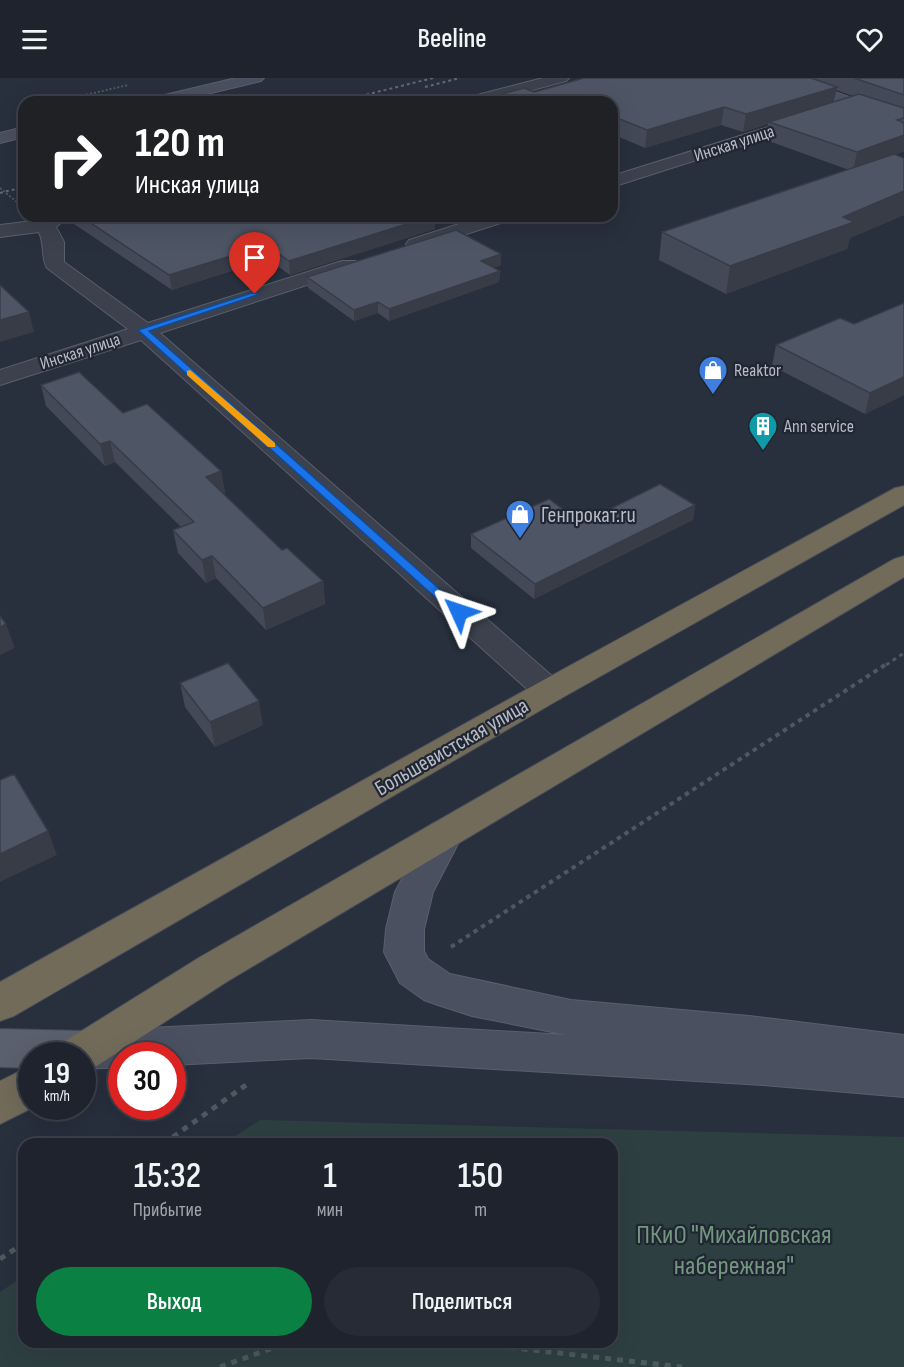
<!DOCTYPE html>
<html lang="ru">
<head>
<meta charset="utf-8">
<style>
  :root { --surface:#1e232e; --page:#262b36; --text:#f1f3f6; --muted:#a1a4aa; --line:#3c404a; --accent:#0b8043 }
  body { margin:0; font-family:"Sofia Sans Condensed",sans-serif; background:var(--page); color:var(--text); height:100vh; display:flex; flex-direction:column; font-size:22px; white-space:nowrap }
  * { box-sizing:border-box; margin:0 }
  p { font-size:20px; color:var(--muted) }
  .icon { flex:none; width:33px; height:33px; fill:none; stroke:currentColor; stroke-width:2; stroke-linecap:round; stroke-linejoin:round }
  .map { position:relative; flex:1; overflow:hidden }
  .panel { position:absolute; left:18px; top:1060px; width:600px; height:210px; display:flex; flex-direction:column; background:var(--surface); border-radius:18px; box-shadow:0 6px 24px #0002,0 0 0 2px var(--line) }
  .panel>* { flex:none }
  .guide { position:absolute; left:18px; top:18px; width:600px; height:126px; border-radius:18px; box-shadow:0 6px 24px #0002,0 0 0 2px var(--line); background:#202124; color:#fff; overflow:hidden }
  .speed { position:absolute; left:18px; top:964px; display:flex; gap:12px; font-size:30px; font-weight:700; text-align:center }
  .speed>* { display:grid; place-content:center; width:78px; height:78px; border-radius:50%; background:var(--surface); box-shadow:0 6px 24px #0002,0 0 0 2px var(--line); line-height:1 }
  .speed small { font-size:15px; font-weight:400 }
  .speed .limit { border:9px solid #d22; background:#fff; color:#111 }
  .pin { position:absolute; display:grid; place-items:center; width:51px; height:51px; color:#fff; margin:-62px -26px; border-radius:50% 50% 50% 0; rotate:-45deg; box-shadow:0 0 6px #0007 }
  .pin .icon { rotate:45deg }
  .me { position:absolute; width:66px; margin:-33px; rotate:312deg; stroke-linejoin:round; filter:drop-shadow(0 0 4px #0008) }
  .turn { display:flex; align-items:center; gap:21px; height:126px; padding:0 18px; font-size:27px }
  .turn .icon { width:78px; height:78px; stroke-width:2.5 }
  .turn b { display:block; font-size:42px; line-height:51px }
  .eta { display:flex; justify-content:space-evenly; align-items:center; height:102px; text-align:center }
  .eta b { font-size:36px; font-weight:600; line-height:42px }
  .action { display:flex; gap:12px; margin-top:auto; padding:12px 18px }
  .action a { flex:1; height:69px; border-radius:36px; background:var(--accent); color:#fff; font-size:24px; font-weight:600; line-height:69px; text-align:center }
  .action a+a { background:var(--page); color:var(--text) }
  header { display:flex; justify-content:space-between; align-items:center; height:78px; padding:0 18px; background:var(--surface); font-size:27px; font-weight:600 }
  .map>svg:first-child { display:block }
  .green { fill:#2e3f42 }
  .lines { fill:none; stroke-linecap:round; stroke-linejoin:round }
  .street-casing { stroke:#595f6b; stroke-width:2 }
  .secondary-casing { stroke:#595f6b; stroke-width:2 }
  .primary-casing { stroke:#454a56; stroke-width:2 }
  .highway-casing { stroke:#464c58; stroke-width:2 }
  .path-far3 { stroke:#4c5a5f; stroke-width:2; stroke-dasharray:2 2; stroke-linecap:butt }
  .path-far2 { stroke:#4c5a5f; stroke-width:3; stroke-dasharray:4 4; stroke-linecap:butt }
  .path-far1 { stroke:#4c5a5f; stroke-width:4; stroke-dasharray:4.5 4.5; stroke-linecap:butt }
  .path { stroke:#4c5a5f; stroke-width:5; stroke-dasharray:6 6; stroke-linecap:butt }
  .street { fill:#3c414d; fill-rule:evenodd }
  .secondary { fill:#4a505f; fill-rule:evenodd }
  .primary { fill:#5a606d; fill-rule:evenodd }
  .highway { fill:#726b5a; fill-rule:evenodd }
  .rail { stroke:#626876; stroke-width:2; stroke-dasharray:3 3; stroke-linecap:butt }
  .path-bridge { stroke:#4c5a5f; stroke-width:2; stroke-dasharray:2 2; stroke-linecap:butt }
  .wall { fill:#434957; fill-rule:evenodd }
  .shaded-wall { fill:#373c47 }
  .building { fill:#4e5565; stroke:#373c47; stroke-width:1.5 }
  .route { fill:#1a73e8; stroke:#114b97; stroke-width:1.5 }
  .slow { fill:#f59e0b }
  .labels { text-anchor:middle; stroke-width:4.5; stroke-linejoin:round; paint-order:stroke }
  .far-street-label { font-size:18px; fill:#b8bcc8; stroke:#202632 }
  .far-poi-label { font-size:18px; fill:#b8bcc8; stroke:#202632; text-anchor:start }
  .poi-label { font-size:22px; fill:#b8bcc8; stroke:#202632; text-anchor:start }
  .street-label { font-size:22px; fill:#b8bcc8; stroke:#202632 }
  .near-park-label { font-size:27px; fill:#72967e; stroke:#202632 }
</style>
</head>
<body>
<header><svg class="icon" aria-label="menu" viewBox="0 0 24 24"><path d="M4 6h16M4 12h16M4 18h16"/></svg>Beeline<svg class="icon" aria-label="heart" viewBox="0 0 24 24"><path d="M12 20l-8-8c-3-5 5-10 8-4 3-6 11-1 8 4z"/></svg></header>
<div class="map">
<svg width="904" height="1289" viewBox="0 0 904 1289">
  <rect width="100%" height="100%" fill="#282f3d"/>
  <!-- green -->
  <path class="green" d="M260,1042L904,1059V1289H0V1214L24,1198V1264H612V1066H223Z"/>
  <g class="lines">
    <!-- street casing -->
    <g class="street-casing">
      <path id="street" d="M543,0H569L566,3L487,24H460L462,21Z
        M810,36L816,38L818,41L816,44L612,109V98Z
        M46,138H69L56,149L64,164V184L148,245L342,183H356L359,187L356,191L160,255L560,605L565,613L560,621L549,624L538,621L141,262L0,307V292L128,251L47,190C41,181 45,167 39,154L0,159V147L41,142Z
        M484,138H513L510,142L423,170H409L406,166L409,162Z"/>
    </g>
    <!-- secondary casing -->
    <g class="secondary-casing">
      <path id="secondary" d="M236,0H264L261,3L174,24H146L148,21Z
        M771,0H794L904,38V48L774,3Z
        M24,49V59L0,65V55Z
        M445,742L458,746L463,756L433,814L424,851V873L428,881L450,896L571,922L749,938L904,957V1019L763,1007L311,980L172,987V978H122V989L86,991L82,990V978H68L65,972L71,959L86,953L311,942L567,957L472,938L438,927L424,922L400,905L384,874L386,851L395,814L432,746Z"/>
    </g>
    <!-- primary casing -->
    <g class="primary-casing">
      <path id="primary" d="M0,951L86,953L101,959L107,972L101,985L82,991V978H32V990L0,989Z"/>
    </g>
    <!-- highway casing -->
    <g class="highway-casing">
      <path id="highway" d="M904,408V427L560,621L14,938L0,943V904L538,605L895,410Z
        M904,478V499L228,903L92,991L82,995V978H56L62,965L200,879L894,481Z
        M32,987V1029H34L0,1046V1003Z"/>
    </g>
    <!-- path-far3 -->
    <path class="path-far3" d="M55,24L128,7"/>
    <!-- path-far2 -->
    <path class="path-far2" d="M886,587L904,575"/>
    <!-- path-far1 -->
    <path class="path-far1" d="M451,869L888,585"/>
    <!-- path -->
    <path class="path" d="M163,1066L246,1007
      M0,1181L24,1165
      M462,1264L682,1289
      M220,1289L289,1264"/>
    <!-- street -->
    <use href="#street" class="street"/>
    <!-- secondary -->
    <use href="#secondary" class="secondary"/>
    <!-- primary -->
    <use href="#primary" class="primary"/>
    <!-- highway -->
    <use href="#highway" class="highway"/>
    <!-- rail -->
    <path class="rail" d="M425,9L460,0
      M337,24L433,0
      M0,115L24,109"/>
    <!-- path-bridge -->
    <path class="path-bridge" d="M0,110L24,130"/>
  </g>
  <!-- wall -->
  <path class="wall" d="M584,0H904V73L895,77L904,80V137L850,160L847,171L726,216L659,182L662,154L849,92L766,62L768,46L743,54L721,47L645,70L612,56V24L534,14ZM836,12L853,18L834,24Z
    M70,138H435V151L290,197L268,181L172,212L71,144Z
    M501,187L493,190L500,193L499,204L389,243L378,235L354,243L308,210L307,199Z
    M904,225V317L865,336L772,288L776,267L854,246Z
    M41,307L123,335L221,393L225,415L223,416L282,472L323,503L325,526L266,552L216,500L206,505L178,475L173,452L181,449L115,384L105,388L46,328Z
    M695,427L693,442L534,521L471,470V456L582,445Z
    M180,605L263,647L215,669L185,629Z"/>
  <!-- shaded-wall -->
  <path class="shaded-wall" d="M837,9L833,26L769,44L768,46L743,54L746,36Z
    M724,29L721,47L645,70L647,52Z
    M904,57V73L853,93L857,74Z
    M904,113V137L850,160L847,171L726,216L730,188L843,139Z
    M432,138H435V151L290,197L289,183Z
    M266,167L268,181L172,212L169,197Z
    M501,176V187L481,194V183Z
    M500,193L499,204L389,243V231Z
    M378,224V235L354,243V232Z
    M29,234L34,254L0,264V242Z
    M904,299V317L865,336L870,315Z
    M110,363L115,384L105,388L100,366Z
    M221,393L225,415L210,421L206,399Z
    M695,427L693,442L534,521L535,506Z
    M212,478L216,500L206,505L202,482Z
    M323,503L325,526L266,552L263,530Z
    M6,546L15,570L0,577V549Z
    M259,623L263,647L215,669L210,644Z
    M48,753L57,777L0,804V776Z"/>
  <!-- building -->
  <path class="building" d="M584,0H811L837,9L746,36L724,29L647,52L612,38V24H473L524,10L534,14Z
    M854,0H904V17Z
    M859,16L904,30V40L897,42L904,45V57L857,74L769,44Z
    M894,76L904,80V113L843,139L854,144L730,188L662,154Z
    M80,138H432L289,183L266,167L169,197Z
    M456,152L501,176L481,183L500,193L389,231L378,224L354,232L307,199Z
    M0,207L29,234L0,242Z
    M904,225V299L870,315L776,267L840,240L854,246Z
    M79,294L123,335L147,326L221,393L206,399L282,472L287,470L323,503L263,530L212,478L202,482L173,452L194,444L110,363L100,366L41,307Z
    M660,406L695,427L535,506L471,456L549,421L582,445Z
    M0,538L6,546L0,549Z
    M228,585L259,623L210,644L180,605Z
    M14,696L48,753L0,776V702Z"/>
  <!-- route -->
  <path class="route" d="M252,215L260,216L149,253L463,532L465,534L463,537H455L138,252Z"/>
  <!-- slow -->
  <path class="slow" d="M190,292L275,365V369H268L187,297V293Z"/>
  <!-- icons -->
  <defs>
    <g id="shop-pin" transform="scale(1.5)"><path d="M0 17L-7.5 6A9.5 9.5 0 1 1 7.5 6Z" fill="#3f7fe0" stroke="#202632"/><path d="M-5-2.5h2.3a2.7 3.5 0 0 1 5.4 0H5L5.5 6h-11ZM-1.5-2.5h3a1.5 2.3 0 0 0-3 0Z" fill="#fff"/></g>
    <g id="building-pin" transform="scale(1.5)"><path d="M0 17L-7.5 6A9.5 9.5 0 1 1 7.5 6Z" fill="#0f9aa8" stroke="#202632"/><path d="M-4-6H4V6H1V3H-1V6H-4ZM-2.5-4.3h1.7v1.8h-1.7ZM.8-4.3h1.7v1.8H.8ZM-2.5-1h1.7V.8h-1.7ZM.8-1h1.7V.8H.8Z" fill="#fff"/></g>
  </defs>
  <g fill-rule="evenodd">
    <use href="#shop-pin" x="713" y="292"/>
    <use href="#building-pin" x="763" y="348"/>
    <use href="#shop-pin" x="520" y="436"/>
  </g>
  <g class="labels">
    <!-- far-street labels -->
    <g class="far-street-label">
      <text transform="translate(734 65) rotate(-18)" y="6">Инская улица</text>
      <text transform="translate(80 273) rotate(-18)" y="6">Инская улица</text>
    </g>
    <!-- far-poi labels -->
    <g class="far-poi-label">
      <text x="734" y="298">Reaktor</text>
      <text x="784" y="354">Ann service</text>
    </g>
    <!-- poi labels -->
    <g class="poi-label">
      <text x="541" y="444">Генпрокат.ru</text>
    </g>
    <!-- street labels -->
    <g class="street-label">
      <text transform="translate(451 668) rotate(-30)" y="8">Большевистская улица</text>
    </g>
    <!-- near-park labels -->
    <g class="near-park-label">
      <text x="734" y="1165">ПКиО "Михайловская<tspan x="734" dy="31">набережная"</tspan></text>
    </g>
  </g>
</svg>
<div class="speed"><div>19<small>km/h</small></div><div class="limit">30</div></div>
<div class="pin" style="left:255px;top:216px;background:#d93025"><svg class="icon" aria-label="arrive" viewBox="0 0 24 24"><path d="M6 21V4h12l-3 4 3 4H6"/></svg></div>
<svg class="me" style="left:459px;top:534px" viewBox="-20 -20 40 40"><path d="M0-17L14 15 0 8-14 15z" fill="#1a73e8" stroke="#fff" stroke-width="4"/></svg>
<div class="guide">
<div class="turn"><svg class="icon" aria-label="right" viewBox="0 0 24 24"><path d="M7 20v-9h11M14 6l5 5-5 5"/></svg><div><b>120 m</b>Инская улица</div></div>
</div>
<section class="panel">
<div class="eta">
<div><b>15:32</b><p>Прибытие</p></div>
<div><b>1</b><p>мин</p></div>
<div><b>150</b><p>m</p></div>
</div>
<div class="action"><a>Выход</a><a>Поделиться</a></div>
</section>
</div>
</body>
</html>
